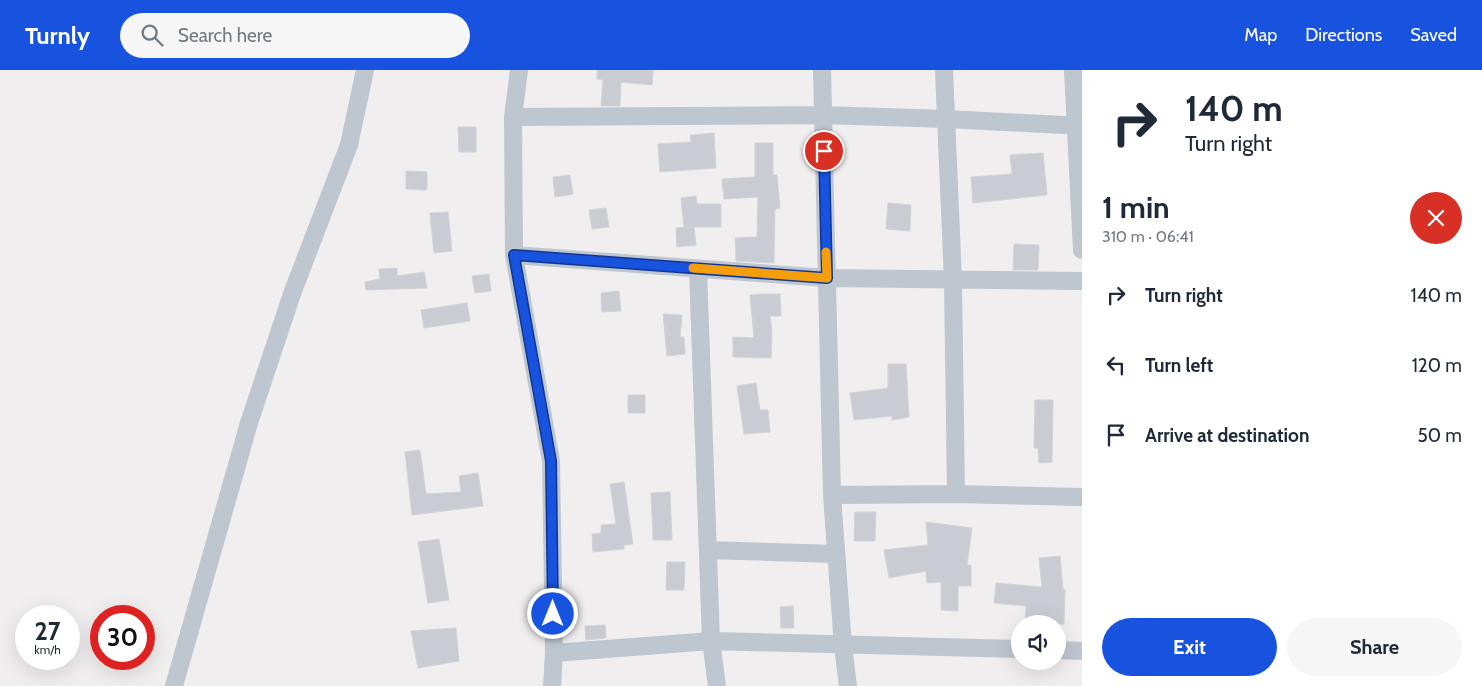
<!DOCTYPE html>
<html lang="en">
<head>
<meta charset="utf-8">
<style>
  :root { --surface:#fff; --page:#f6f6f7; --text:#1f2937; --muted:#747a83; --accent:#1853e0 }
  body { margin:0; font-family:Cabin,sans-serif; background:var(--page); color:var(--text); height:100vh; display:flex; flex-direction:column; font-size:19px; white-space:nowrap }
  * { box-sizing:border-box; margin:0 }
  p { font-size:16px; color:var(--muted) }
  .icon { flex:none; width:28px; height:28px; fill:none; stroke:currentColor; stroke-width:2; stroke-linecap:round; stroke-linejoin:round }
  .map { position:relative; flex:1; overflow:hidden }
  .side { display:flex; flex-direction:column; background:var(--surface); width:400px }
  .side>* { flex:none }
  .guide { background:#fff; color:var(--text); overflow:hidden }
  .buttons { position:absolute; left:1011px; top:545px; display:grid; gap:10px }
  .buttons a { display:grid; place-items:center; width:55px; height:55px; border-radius:50%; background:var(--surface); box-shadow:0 5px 20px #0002; font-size:25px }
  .speed { position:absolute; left:15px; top:535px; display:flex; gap:10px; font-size:25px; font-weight:700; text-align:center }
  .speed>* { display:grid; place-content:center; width:65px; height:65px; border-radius:50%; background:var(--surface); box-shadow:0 5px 20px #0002; line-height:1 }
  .speed small { font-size:12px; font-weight:400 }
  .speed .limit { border:8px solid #d22; background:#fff; color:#111 }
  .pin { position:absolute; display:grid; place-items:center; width:42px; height:42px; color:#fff; margin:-21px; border:2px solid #fff; border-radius:50%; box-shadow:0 1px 5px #0007 }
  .me { position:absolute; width:55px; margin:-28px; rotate:0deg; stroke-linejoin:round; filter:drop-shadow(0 0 4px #0008) }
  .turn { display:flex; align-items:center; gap:18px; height:105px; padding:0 20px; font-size:22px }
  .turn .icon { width:65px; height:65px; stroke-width:2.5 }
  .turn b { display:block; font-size:35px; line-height:42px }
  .round { display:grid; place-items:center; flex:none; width:52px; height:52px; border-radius:26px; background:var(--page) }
  .head { display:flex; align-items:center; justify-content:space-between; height:85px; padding:0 20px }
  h1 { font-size:30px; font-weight:700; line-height:38px }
  .action { display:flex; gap:10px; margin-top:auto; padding:10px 20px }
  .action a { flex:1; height:58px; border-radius:30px; background:var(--accent); color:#fff; font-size:20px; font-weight:700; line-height:58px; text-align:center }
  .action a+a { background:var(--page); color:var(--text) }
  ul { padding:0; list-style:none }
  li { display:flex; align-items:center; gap:15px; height:70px; padding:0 20px }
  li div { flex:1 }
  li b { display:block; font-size:19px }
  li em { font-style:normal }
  header { display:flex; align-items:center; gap:30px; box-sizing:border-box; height:70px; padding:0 25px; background:var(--accent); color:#fff }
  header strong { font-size:24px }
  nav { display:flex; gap:28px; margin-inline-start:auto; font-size:18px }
  .search { width:350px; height:45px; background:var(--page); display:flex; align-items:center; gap:12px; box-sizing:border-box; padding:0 18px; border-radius:28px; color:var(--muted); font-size:19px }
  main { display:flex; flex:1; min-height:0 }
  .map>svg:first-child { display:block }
  .building { fill:#caccd3; stroke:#d2d3d9 }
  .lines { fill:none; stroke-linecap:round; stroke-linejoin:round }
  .minor { stroke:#bec6d0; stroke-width:18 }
  .route-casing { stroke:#103692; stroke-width:12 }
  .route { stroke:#1853e0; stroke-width:9 }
  .slow { stroke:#f59e0b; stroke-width:9 }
</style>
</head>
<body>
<header>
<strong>Turnly</strong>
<div class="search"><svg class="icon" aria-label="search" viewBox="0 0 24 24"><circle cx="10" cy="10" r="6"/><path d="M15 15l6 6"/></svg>Search here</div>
<nav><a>Map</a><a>Directions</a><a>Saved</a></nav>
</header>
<main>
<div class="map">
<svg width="1082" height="616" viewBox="0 0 1082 616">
  <rect width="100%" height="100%" fill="#f0eeee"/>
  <!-- building -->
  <path class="building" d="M597,0H653L652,15L621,12L620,36H601L603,10L597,9Z
    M458,57H476V82H459Z
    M714,63L716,98L660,102L658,74L691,72L690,65Z
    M755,73H773V105H777L780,138L775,139L774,193L736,191L735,168L757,167L758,127L724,129L722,109L755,107Z
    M1043,83L1047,125L973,133L971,107L1012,104L1010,85Z
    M406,101L427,102V120L406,119Z
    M570,105L573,124L555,127L553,107Z
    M696,126L697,134H721V157H684L681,128Z
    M888,133L911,135L910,161L886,159Z
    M606,138L609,157L592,159L589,140Z
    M448,142L452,181L434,183L430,143Z
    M694,157L696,175L677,177L676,158Z
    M1014,174L1039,175L1038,200H1013Z
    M397,198V206L424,202L427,218L366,220L365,212L380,209L379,199Z
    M489,204L491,221L475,223L472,206Z
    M619,221L621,241L602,242L601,223Z
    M763,224H780L781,246H770L772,261L771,288L733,287V267L754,268L750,225Z
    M467,233L470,251L424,258L421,240Z
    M663,244L682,245L680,267H684L685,284L667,286Z
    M888,294H906L909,347L892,350V346L854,350L850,323L888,318Z
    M756,313L760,340H768L770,362L744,364L737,316Z
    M628,325H645V343H628Z
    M1035,330H1053L1052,392L1039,393L1038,378H1034Z
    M420,380L426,424L461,422L459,406L478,403L483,436L412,445L405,382Z
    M624,412L633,474L624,475V479L593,482L592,464L601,463V455L616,454L610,414Z
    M670,422L672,470H653L651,423Z
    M855,442H876L875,471H854Z
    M926,452L972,458L967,495H971V516H958V541L941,540V512L927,513L926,501L889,508L884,480L928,475Z
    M439,469L449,530L428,533L418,472Z
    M1060,486L1063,519L1065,520L1064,554H1025L1026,536L994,533L996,513L1042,517L1039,488Z
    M667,492H685L684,520H666Z
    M793,536L794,558H781L780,537Z
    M605,555L606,568L586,570L585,556Z
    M456,558L459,591L418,598L411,561Z"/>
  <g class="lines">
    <!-- minor -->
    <path class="minor" d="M519,0L513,47L514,185L551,391L554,583L552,616
      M822,0L832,425L843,576L848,616
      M944,0L953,211L956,424
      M1073,0L1082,180
      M513,47L823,45L947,49L1082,56
      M514,185L827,208L1082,211
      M698,199L711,571L717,616
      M832,425L956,424L1082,427
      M708,480L836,484
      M1058,580L1082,581
      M554,583L711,571L1020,579
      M174,616L249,353L293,221L349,75L365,0"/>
  </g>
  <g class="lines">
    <!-- route casing -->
    <g class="route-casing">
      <path id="route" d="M553,544L551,391L514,185L827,208L824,81"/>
    </g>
    <!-- route -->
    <use href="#route" class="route"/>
    <!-- slow -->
    <path class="slow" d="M693,198L827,208L826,182"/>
  </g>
</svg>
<div class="buttons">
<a><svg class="icon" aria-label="sound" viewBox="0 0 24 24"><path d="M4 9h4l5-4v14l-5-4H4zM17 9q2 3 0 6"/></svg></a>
</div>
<div class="speed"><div>27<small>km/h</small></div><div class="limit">30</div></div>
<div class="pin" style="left:824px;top:81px;background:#d93025"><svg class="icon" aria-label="arrive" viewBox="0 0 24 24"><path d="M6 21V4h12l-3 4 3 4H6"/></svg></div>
<svg class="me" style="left:553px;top:544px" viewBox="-20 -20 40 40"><circle r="17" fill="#1853e0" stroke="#fff" stroke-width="3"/><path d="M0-11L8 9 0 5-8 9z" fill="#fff"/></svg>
</div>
<section class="side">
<div class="guide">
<div class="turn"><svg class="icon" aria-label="right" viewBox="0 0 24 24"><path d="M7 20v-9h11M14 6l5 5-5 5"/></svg><div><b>140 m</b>Turn right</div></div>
</div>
<div class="head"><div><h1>1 min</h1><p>310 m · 06:41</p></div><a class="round" style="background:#d93025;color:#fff"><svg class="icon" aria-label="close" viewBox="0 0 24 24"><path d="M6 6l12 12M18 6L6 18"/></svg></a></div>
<ul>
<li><svg class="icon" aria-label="right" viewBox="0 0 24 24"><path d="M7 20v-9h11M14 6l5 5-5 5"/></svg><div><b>Turn right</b></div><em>140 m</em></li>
<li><svg class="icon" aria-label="left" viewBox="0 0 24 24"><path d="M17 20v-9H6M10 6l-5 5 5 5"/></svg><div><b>Turn left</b></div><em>120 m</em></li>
<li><svg class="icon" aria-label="arrive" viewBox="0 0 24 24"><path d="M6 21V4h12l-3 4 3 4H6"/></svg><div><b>Arrive at destination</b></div><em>50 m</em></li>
</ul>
<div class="action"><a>Exit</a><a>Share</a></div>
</section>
</main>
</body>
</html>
